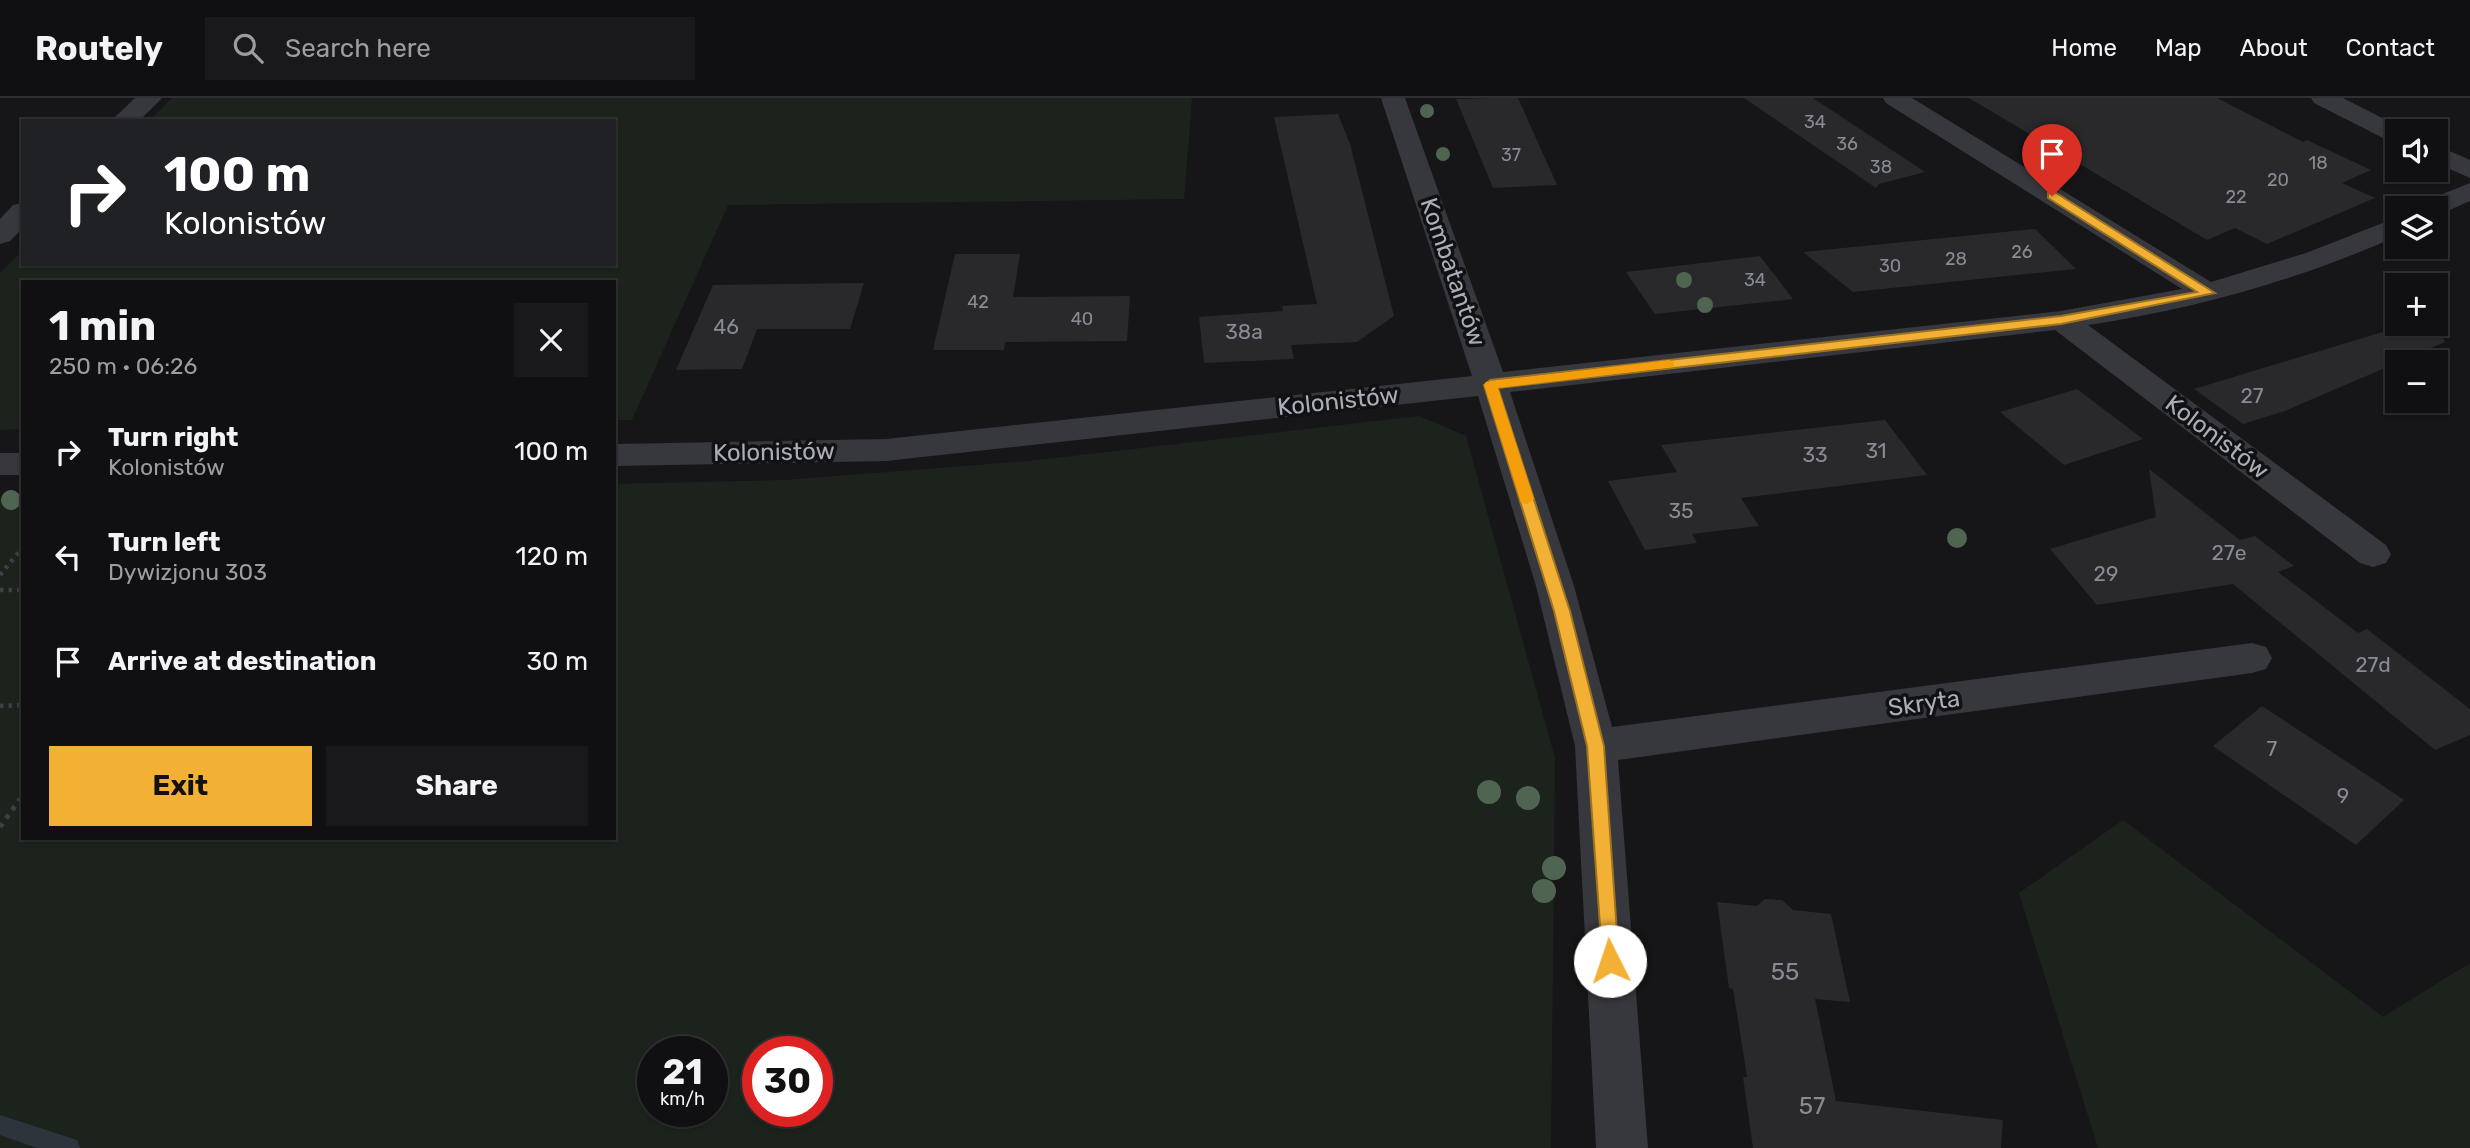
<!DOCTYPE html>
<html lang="en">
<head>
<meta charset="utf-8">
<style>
  :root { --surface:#101012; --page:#19191b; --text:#f1f3f6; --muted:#9c9d9f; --line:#303032; --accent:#f2b134 }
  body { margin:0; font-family:Rubik,sans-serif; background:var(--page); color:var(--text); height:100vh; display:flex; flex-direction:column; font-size:26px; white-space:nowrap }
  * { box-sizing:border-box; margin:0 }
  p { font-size:23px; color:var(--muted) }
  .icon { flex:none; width:38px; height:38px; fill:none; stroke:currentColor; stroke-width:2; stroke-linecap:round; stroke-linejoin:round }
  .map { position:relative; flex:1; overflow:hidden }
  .sheet { position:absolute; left:21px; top:182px; width:595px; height:560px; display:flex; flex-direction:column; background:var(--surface); border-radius:0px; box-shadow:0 2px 5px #0004,0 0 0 2px var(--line) }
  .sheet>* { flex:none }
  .banner { position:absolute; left:21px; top:21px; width:595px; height:147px; border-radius:0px; box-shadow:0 2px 5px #0004,0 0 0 2px var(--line); background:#202124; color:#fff; overflow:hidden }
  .fabs { position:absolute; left:2385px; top:21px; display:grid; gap:14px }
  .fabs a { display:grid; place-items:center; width:63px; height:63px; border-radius:0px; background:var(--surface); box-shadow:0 2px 5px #0004,0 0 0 2px var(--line); font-size:35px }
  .speed { position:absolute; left:637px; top:938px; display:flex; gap:14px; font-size:35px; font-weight:700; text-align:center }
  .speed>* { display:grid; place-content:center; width:91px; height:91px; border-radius:50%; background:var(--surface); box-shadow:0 2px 5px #0004,0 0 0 2px var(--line); line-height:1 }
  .speed small { font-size:18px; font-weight:400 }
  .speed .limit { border:10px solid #d22; background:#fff; color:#111 }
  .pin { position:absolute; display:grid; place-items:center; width:60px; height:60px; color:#fff; margin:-72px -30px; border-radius:50% 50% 50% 0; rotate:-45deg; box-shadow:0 0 7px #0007 }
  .pin .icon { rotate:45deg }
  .me { position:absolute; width:77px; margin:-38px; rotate:356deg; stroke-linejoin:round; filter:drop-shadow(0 0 5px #0008) }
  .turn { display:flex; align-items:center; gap:24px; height:147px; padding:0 28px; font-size:32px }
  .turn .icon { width:91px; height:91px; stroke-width:2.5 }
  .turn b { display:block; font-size:49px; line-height:60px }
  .round { display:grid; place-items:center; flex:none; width:74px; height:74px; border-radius:0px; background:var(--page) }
  .head { display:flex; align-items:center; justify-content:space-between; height:119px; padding:0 28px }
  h1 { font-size:42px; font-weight:700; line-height:52px }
  .action { display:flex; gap:14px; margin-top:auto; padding:14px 28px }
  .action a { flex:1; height:80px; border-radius:0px; background:var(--accent); color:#111; font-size:28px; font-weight:700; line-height:80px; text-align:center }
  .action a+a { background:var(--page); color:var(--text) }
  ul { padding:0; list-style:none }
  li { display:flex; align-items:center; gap:21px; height:105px; padding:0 28px }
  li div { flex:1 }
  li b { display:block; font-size:26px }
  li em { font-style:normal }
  header { display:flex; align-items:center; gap:42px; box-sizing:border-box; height:98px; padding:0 35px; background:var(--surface); border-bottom:2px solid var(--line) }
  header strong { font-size:33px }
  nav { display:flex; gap:38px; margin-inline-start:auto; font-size:24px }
  .search { width:490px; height:63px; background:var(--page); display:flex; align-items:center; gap:18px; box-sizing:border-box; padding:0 24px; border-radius:0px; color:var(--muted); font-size:26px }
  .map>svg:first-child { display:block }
  .green { fill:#1c231d; fill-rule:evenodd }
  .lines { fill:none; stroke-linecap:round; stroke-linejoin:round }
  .stream { fill:#2c353c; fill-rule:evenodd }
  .building { fill:#29292c }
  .path-far1 { stroke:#3d3f44; stroke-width:4.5; stroke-dasharray:3.5 5; stroke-linecap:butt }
  .path { stroke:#3d3f44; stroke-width:5; stroke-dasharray:4.5 6; stroke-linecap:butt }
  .minor { fill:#37383d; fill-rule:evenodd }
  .tree { fill:#506452 }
  .route { fill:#f2b134; stroke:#9d7322; stroke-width:2 }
  .slow { fill:#f59e0b }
  .labels { text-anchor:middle; stroke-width:7; stroke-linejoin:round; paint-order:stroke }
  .far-number-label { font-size:18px; fill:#888b94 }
  .number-label { font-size:21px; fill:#888b94 }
  .street-label { font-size:24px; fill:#a8adb8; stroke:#111113 }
  .near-number-label { font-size:24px; fill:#888b94 }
</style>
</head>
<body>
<header>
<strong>Routely</strong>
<div class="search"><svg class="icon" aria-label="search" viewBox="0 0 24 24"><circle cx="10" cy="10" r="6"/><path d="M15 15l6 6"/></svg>Search here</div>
<nav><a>Home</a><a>Map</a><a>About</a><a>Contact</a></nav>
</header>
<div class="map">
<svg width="2470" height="1050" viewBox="0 0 2470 1050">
  <rect width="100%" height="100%" fill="#161618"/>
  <!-- green -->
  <path class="green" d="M172,0H1192L1184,101L728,107L632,322H614V184H23V331L0,332V175L23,152V166H614V23H149Z
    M1419,318L1466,338L1555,660L1551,1050H0V399L23,398V740H614V386L785,382L1029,363ZM653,954H712V1013H653ZM758,954H817V1013H758Z
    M2123,722L2383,919L2470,865V1050H2098L2019,795Z"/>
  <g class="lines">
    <!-- stream -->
    <path class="stream" d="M0,1017L77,1042L80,1050H37L0,1037Z"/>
  </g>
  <!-- building -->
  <path class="building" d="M1491,0H1518L1557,87L1493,90L1456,1Z
    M1744,0H1813L1925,74L1879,86L1876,90Z
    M1969,0H2217L2303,44L2307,42L2371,72L2342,85L2375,100L2267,146L2235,130L2207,142Z
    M1338,16L1350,46L1394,218L1357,244L1291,247L1294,261L1204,265L1199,219L1283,213L1282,208L1317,206L1274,19Z
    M2035,131L2076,171L1853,194L1803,154Z
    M955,156H1020L1013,199L1130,198L1127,243L1005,244L1004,252H933Z
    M1760,158L1793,201L1655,216L1626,174Z
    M864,185L850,231H757L742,271L676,272L713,187Z
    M2436,220L2445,244L2285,313L2243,326L2194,291L2409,226H2436Z
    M2077,291L2143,341L2064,367L2000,314Z
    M1885,322L1927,377L1741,400L1759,428L1692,436L1697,445L1645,452L1608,383L1677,374L1661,347Z
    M2149,371L2240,442L2255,438L2294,468L2278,474L2358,535L2367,531L2470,611V637L2435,652L2233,486L2097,507L2050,451L2156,419Z
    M2262,608L2370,679L2404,702L2356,747L2213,648Z
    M1765,801L1782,802L1793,812L1831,816L1850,904L1815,901L1836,1003L2003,1022L2001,1050H1753L1743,979H1747L1733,891L1729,890L1717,804L1757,808Z"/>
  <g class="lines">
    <!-- path-far1 -->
    <path class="path-far1" d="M0,477L23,449
      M0,492H23
      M0,608L23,607"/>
    <!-- path -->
    <path class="path" d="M0,729L23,697"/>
    <!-- minor -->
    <path class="minor" d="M135,0H162L139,23H111Z
      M1381,0H1405L1503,274L2061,213L2182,191L1886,5L1883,0H1912L2211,184L2306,155L2398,119V138C2298,182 2195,211 2088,227L2386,447L2391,456L2386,465L2373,469L2360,465L2055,232L1510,294L1574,488L1612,629L2252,545L2266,549L2272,560L2266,571L2252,575L1618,662L1648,1050H1596L1575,648L1536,488L1478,298L886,363L614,368V346L886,341L1472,278Z
      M2311,0H2343L2408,33H2398V45L2389,43L2314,5Z
      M2436,47L2470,62V80L2436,65Z
      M2470,85V103L2436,118V110H2419L2423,104Z
      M23,105V130L10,143L0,146V121L13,107Z
      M0,355H23V377H0Z"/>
  </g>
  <!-- trees -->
  <g class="tree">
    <circle cx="1427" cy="13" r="7"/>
    <circle cx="1443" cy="56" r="7"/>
    <circle cx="1684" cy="182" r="8"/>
    <circle cx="1705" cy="207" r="8"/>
    <circle cx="11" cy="402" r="10"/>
    <circle cx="1957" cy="440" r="10"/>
    <circle cx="1489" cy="694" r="12"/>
    <circle cx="1528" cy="700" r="12"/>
    <circle cx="1554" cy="770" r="12"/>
    <circle cx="1544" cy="793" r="12"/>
  </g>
  <!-- route -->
  <path class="route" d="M2048,95H2056L2215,195L2061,226L1498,290L1570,513L1604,648L1619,863L1617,869L1610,871L1603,869L1587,648L1554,513L1484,287L1490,282L2061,218L2197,194L2048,100Z"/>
  <!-- slow -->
  <path class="slow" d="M1669,262L1674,264V269L1498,290L1534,401L1527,406L1521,405L1484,287L1486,284Z"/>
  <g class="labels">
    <!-- far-number labels -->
    <g class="far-number-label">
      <text x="1815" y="30">34</text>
      <text x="1847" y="52">36</text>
      <text x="1511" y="63">37</text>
      <text x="2318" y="71">18</text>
      <text x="1881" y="75">38</text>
      <text x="2278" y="88">20</text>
      <text x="2236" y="105">22</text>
      <text x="2022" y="160">26</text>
      <text x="1956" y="167">28</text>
      <text x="1890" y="174">30</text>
      <text x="1755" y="188">34</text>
      <text x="978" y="210">42</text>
      <text x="1082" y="227">40</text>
    </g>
    <!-- number labels -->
    <g class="number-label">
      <text x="726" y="236">46</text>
      <text x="1244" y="241">38a</text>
      <text x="2252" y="305">27</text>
      <text x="1876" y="360">31</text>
      <text x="1815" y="364">33</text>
      <text x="1681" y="420">35</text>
      <text x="2229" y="462">27e</text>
      <text x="2106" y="483">29</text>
      <text x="2373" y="574">27d</text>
      <text x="2272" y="658">7</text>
      <text x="2343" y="705">9</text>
    </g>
    <!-- street labels -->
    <g class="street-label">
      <text transform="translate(1453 174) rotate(71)" y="8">Kombatantów</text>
      <text transform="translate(1338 303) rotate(-6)" y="8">Kolonistów</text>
      <text transform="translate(2217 339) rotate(37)" y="8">Kolonistów</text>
      <text transform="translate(774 354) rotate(-1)" y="8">Kolonistów</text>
      <text transform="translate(1924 605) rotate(-8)" y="8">Skryta</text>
    </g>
    <!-- near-number labels -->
    <g class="near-number-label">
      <text x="1785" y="882">55</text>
      <text x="1812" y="1016">57</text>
    </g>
  </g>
</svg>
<div class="fabs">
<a><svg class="icon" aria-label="sound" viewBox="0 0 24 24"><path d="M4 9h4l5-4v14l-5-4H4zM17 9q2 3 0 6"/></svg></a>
<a><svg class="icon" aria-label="layers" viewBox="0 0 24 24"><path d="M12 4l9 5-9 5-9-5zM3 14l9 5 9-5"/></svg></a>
<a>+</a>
<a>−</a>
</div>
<div class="speed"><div>21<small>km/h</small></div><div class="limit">30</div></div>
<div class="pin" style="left:2052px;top:98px;background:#d93025"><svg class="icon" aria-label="arrive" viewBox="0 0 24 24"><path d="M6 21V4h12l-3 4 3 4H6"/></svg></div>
<svg class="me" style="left:1610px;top:863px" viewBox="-20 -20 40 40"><circle r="19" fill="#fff"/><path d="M0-13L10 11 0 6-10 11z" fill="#f2b134"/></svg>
<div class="banner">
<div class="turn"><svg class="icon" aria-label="right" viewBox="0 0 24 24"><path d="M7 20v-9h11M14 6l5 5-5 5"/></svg><div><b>100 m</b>Kolonistów</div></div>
</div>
<section class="sheet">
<div class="head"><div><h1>1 min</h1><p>250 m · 06:26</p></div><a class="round"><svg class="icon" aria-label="close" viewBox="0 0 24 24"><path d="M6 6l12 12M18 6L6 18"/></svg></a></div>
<ul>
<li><svg class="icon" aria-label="right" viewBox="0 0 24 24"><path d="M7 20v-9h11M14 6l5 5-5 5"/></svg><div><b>Turn right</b><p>Kolonistów</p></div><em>100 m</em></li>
<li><svg class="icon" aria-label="left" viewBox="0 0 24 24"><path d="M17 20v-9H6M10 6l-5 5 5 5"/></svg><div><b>Turn left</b><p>Dywizjonu 303</p></div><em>120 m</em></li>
<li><svg class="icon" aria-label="arrive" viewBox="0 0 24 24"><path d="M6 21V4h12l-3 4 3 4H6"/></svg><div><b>Arrive at destination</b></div><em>30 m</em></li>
</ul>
<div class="action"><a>Exit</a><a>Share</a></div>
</section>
</div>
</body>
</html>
